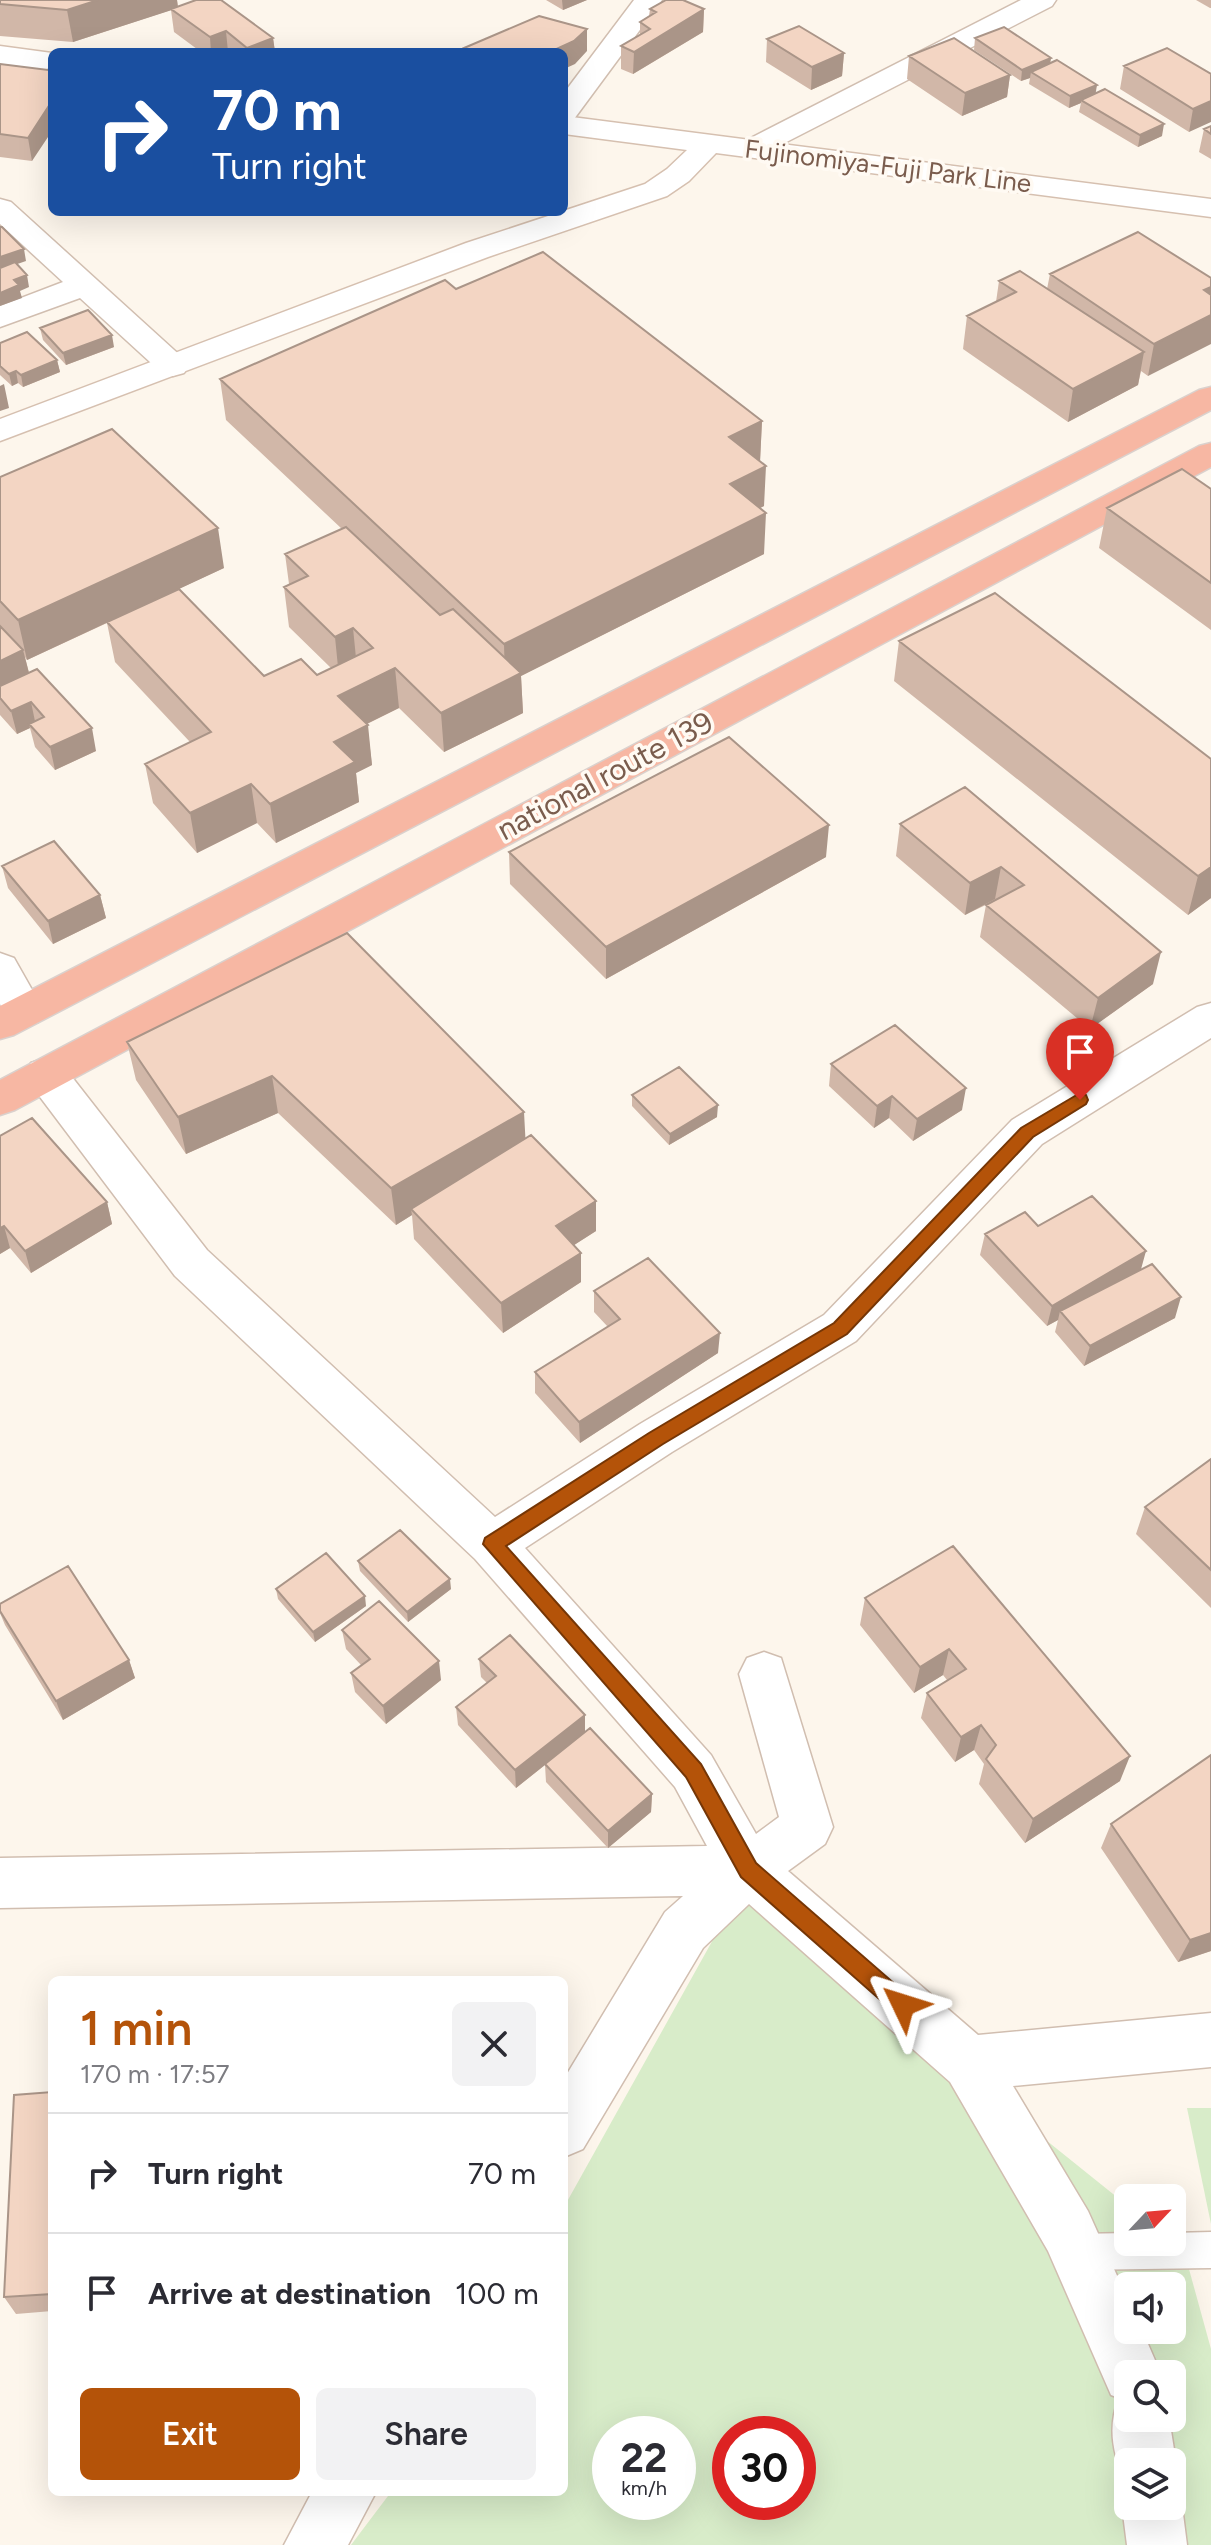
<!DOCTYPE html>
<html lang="en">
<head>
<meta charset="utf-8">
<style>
  :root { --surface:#fff; --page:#f2f2f3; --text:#2b2b33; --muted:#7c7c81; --line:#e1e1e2; --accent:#b45309 }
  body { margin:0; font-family:Figtree,sans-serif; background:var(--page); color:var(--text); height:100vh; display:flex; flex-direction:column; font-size:30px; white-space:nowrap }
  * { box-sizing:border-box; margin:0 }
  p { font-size:26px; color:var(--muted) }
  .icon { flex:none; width:44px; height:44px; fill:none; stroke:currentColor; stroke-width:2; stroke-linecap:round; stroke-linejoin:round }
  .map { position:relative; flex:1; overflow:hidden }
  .panel { position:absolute; left:48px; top:1976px; width:520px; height:520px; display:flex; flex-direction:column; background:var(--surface); border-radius:12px; box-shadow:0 8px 32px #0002 }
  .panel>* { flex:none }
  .top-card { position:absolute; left:48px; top:48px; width:520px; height:168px; border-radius:12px; box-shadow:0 8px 32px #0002; background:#1a4fa0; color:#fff; overflow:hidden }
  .needle { width:52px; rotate:64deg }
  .fabs { position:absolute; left:1114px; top:2184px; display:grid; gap:16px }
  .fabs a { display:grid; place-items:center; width:72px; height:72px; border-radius:12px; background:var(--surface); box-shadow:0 8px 32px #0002; font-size:40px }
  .speed { position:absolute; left:592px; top:2416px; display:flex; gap:16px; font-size:40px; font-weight:700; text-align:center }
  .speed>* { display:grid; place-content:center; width:104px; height:104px; border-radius:50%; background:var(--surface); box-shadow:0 8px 32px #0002; line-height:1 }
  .speed small { font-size:20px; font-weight:400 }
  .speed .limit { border:12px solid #d22; background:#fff; color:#111 }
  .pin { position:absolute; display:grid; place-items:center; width:68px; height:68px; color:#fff; margin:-82px -34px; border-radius:50% 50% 50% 0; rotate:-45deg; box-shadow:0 0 8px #0007 }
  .pin .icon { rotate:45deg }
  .me { position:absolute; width:88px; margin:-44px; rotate:311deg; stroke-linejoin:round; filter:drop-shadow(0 0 6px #0008) }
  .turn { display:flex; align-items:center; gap:28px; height:168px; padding:0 32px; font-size:36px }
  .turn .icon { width:104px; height:104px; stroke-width:2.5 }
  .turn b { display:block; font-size:56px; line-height:68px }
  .round { display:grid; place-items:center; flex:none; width:84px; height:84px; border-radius:12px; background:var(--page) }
  .head { display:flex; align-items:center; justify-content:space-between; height:136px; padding:0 32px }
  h1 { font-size:48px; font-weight:600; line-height:60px; color:var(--accent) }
  .primary-button { display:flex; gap:16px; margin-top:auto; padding:16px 32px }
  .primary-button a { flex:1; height:92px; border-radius:12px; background:var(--accent); color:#fff; font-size:32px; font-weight:600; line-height:92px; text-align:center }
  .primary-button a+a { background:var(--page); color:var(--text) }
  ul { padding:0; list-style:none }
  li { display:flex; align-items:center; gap:24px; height:120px; padding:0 32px; border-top:2px solid var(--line) }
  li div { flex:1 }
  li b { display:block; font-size:30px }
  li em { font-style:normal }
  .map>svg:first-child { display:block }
  .green { fill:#d8ecc9; fill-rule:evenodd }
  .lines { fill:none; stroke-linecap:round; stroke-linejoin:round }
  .lane-casing { stroke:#d1beb0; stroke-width:3 }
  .street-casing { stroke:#d1beb0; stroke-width:3 }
  .secondary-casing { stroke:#d6c0b0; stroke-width:3 }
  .highway-casing { stroke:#dad1cd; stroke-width:3 }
  .lane { fill:#fff; fill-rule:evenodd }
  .street { fill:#fff; fill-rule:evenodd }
  .secondary { fill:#fff; fill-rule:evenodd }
  .highway { fill:#f7b7a3; fill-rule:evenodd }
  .wall { fill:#d1b7a8 }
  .shaded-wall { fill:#aa9588 }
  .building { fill:#f3d5c3; stroke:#aa9588; stroke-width:2 }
  .route { fill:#b45309; stroke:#753606; stroke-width:2 }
  .labels { text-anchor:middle; stroke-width:7; stroke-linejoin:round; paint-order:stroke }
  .far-street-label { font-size:26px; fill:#7a5c4d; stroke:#fffaf3 }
  .street-label { font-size:30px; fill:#7a5c4d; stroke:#fffaf3 }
</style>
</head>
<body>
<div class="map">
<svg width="1211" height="2545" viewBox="0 0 1211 2545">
  <rect width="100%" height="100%" fill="#fdf6ec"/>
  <!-- green -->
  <path class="green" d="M739,1893L1128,2206V2242H1172L1184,2251L1211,2349V2545H351L391,2492H564V2207ZM1128,2286H1172V2330H1128ZM1128,2374H1172V2418H1128ZM610,2434H678V2502H610ZM730,2434H798V2502H730ZM1128,2462H1172V2506H1128Z
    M1187,2108H1211V2224Z"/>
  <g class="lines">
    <!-- lane casing -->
    <g class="lane-casing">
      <path id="lane" d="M1211,2232V2268L1078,2270L1065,2265L1060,2252L1065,2239L1078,2234L1128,2233V2242H1172V2233Z"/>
    </g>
    <!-- street casing -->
    <g class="street-casing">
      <path id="street" d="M634,0H662L574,119L564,122V93Z
        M1021,0H1056L1052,6L763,154L753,157L743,154L738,148L743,142Z
        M0,199L11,202L184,359L189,366L184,373L173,376L162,373L80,298L0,327V306L63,282L0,224Z
        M0,953L14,958L44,1011L38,1022L24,1026L10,1022L0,1004Z
        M1211,1003V1038L1042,1144L856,1341L672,1452L525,1548L711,1755L756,1834L779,1817L739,1674L747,1658L764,1652L781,1658L833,1827L825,1844L788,1871L978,2035L1211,2013V2067L1013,2086L1088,2211L1128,2300V2330H1142L1161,2374H1128V2418H1169L1176,2462L1172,2471V2462H1128V2484L1125,2483C1113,2454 1107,2427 1119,2398L1111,2395L1048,2251L950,2082L749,1904L703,1948L583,2149L564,2157V2079L665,1912L683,1896L0,1908V1858L707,1846L675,1787L475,1559L175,1276L31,1085L25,1074L31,1063L46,1058L61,1063L207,1250L495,1517L640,1424L824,1315L1012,1120L1197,1007Z
        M1173,2485L1182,2506L1187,2545H1127L1122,2506L1128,2492V2506H1172Z
        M312,2492H376L348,2545H284Z"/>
    </g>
    <!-- secondary casing -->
    <g class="secondary-casing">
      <path id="secondary" d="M0,46L52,53V71L0,64Z
        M564,116L1211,199V217L716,153L689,181L667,196L488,257L0,441V419L466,243L645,184L667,169L687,150L564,134Z"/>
    </g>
    <!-- highway casing -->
    <g class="highway-casing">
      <path id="highway" d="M1211,387V410L14,1035L0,1039V1006L1199,390Z
        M1211,443V467L15,1110L0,1115V1080L1199,446Z"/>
    </g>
    <!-- lane -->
    <use href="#lane" class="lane"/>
    <!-- street -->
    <use href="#street" class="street"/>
    <!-- secondary -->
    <use href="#secondary" class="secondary"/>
    <!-- highway -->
    <use href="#highway" class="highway"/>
  </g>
  <!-- wall -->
  <path class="wall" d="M0,0H177L178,7L273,38L275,52H201L174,32L171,10L73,42L0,36Z
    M546,0H587L563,10Z
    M1196,0H1211V8H1210Z
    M650,9H704L703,32L633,74L621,69V46L640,35V22L649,16Z
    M975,38L1051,58L1050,63L1162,136L1138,147L1079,112L1081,103L1069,108L1029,84L1030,78L1021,81L974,50Z
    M767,39L844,53L842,76L811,90L766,62Z
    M909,56L1010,75L1007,97L962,116L907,79Z
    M0,64L48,70L32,161L0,157Z
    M1124,66L1211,74L1189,132L1120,89Z
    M1211,126V159L1199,152L1204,129Z
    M1050,274L1211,278L1148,376L1141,371L1138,385L1068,422L963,349L967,316L996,302L999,281L1047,289Z
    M456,289L762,421L760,461L764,506L760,508L764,554L521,676L523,713L444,752L399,708L367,724L372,765L356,773L359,802L276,843L257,823L197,853L153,803L145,764L190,742L115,662L107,623L27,660L25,657L29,673L96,751L55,770L35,747L30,728L17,734L0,715V477L224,568L163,596L264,676L317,675L331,668L289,627L284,587L289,584L285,554L342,529L226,420L220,379Z
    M40,328L114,347L66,365L43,340Z
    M0,343L57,360L60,372L23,387L18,383L12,386L0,375Z
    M1211,489V630L1099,548L1107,508Z
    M899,641L1211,759V898L1188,915L894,681Z
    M965,787L1153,984L1090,1029L980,937L986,905L996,900L965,915L896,856L900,824Z
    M509,852L826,857L606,979L510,884Z
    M2,866L100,895L106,918L53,944L8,888Z
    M347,933L526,1139L596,1231L574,1245L581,1253V1282L503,1333L414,1239L412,1215L396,1225L278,1113L186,1154L136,1080L127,1042Z
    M831,1064L962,1110L913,1141L889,1118L874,1128L829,1086Z
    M632,1095L717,1117L669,1145L632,1106Z
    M0,1136L107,1202L112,1224L31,1273L10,1248L0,1254Z
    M1038,1226L1141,1269L1175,1318L1084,1366L1055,1332L1058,1320L1047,1326L980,1255L985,1234Z
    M594,1291L718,1353L580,1443L535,1393V1372L608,1327L594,1312Z
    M1211,1459V1608L1136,1534L1145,1507Z
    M953,1546L1120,1781L1025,1843L979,1784L984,1764L974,1750L955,1762L921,1718L927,1693L947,1680L943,1675L914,1693L860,1625L865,1598Z
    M358,1561L451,1589L408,1622L360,1571Z
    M276,1589L366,1606L315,1642L278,1599Z
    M0,1604L129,1660L135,1678L63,1720L5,1625L0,1613Z
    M342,1630L441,1680L386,1724L355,1692L351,1673L361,1665L346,1649Z
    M479,1659L585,1715V1732L652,1794L651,1812L608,1848L546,1782L545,1765L516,1788L458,1725L456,1707L487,1683L481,1677Z
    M1111,1824L1211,1951L1178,1962L1101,1848Z
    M52,2092V2311L16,2314L4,2297Z"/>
  <!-- shaded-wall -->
  <path class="shaded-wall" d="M98,0H177L178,8L73,42L67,10Z
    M562,0H587L563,10Z
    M704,9L703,32L633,74L634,52Z
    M587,29V51L575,64L564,69V52H550Z
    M226,31L228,52H211L210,37Z
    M273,38L275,52H248L247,48Z
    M844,53L842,76L811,90L812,67Z
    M1051,58L1049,70L1031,72L1030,78L1021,81L1022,70Z
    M1010,75L1007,97L962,116L965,93Z
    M1097,85L1095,97L1081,100V103L1069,108L1070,96Z
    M52,101V131L32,161L28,138Z
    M1211,101V122L1189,132L1193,109Z
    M1164,124L1162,136L1138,147L1140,135Z
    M24,249L26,261L0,270V257Z
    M27,275L29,287L20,291L22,298L0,306V293L14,280Z
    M1211,287V344L1148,376L1154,344L1204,290Z
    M112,335L114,347L66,365L63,353Z
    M1144,352L1138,385L1068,422L1073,389Z
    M57,360L60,372L23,387L21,375Z
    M16,371L18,383L12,386L9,374Z
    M4,384L9,408L0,411V386Z
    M762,421L760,462L729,437Z
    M766,466L764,506L728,524L730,484Z
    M766,513L764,554L521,676L523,713L444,752L441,713L505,681L504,644Z
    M218,528L224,568L27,660L18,620Z
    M353,628L357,668L339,677L335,637Z
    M23,650L29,673L0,686V661Z
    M395,668L399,708L342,736L338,696Z
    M31,702L36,726L29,724L30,728L17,734L11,711Z
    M368,725L372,765L356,773L359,802L276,843L270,804L334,742Z
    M92,728L96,751L55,770L50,747Z
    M251,784L257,823L197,853L190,813Z
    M829,825L826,857L606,979V947Z
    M1001,867L995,899L965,915L970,883Z
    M1211,867V898L1188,915L1198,876Z
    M100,895L106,918L53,944L48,921Z
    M1161,952L1153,984L1090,1029L1098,998Z
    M272,1076L278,1113L186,1154L178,1117Z
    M966,1088L962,1110L913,1141L917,1119Z
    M892,1096L889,1118L874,1128L877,1106Z
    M718,1105L717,1117L669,1145L670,1134Z
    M524,1112L526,1149L411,1209L412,1215L396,1225L391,1188Z
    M596,1201V1231L557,1256L556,1226Z
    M107,1202L112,1224L31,1273L25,1251Z
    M4,1226L10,1248L0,1254V1228Z
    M1146,1251L1140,1273L1060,1311L1058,1320L1047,1326L1052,1306Z
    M581,1253V1282L503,1333L501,1303Z
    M1181,1297L1175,1318L1084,1366L1090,1346Z
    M720,1333L718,1353L580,1443L579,1422Z
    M450,1579L451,1589L408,1622L407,1612Z
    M365,1596L366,1606L315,1642L313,1632Z
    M949,1649L943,1675L914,1693L920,1667Z
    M129,1660L135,1678L63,1720L56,1701Z
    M439,1661L441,1680L386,1724L383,1706Z
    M585,1715V1733L516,1788L515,1770Z
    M981,1725L974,1750L955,1762L961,1737Z
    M1130,1756L1120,1781L1025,1843L1033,1819Z
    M652,1794L651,1812L608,1848V1831Z
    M1211,1933V1951L1178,1962L1190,1940Z"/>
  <!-- building -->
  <path class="building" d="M0,0H98L67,10L0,4Z
    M196,0H221L273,38L247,48L226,31L210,37L171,9Z
    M666,0H683L704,9L634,52L621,46L650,29L640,22L656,12L650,9Z
    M539,16L587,29L574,41L550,52H470L464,48Z
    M799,26L844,53L812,67L767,39Z
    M1004,27L1051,58L1022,70L975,38Z
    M954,38L1010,75L965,93L909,56Z
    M1167,48L1211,74V101L1193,109L1124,66Z
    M1057,60L1097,85L1070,96L1031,72Z
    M0,64L48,70L52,64V101L28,138L0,134Z
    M1105,89L1164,124L1140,135L1081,100Z
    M1211,126V134L1204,129Z
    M0,227H2L24,249L0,257Z
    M1138,232L1211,278V287L1204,290L1211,295V315L1154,344L1050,274Z
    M543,252L762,421L729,437L766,466L730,484L766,513L504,644L220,379L445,280L456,289Z
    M15,262L27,275L14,280L19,285L0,293V268Z
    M1020,271L1144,352L1073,389L967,316L1016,292L999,281Z
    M88,310L112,335L63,353L40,328Z
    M27,332L57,360L21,375L16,371L9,374L0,366V343Z
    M112,429L218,528L18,620L0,601V477Z
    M1182,469L1211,489V583L1107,508Z
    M346,527L440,615L453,609L521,673L441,713L395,668L338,696L368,725L334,742L355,762L270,804L251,784L190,813L145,764L211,732L107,622L179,589L264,676L301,659L317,675L373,648L353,628L335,637L284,587L308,576L285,554Z
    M995,593L1211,759V867L1198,876L899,641Z
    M0,626L23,650L0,661Z
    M37,669L92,728L50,747L29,724L44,717L31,702L11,711L0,698V686Z
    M729,737L829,825L606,947L509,852Z
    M965,787L1161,952L1098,998L986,905L1024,885L1001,867L970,883L900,824Z
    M54,841L100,895L48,921L2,866Z
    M347,933L524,1112L391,1188L272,1076L178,1117L127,1042Z
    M895,1025L966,1088L917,1119L892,1096L877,1106L831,1064Z
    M679,1067L718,1105L670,1134L632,1095Z
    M32,1118L107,1202L25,1251L4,1226L0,1228V1136Z
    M531,1135L596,1201L556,1226L581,1253L501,1303L411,1209Z
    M1092,1196L1146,1251L1052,1306L985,1234L1025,1212L1038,1226Z
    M648,1258L720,1333L579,1422L535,1372L620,1319L594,1291Z
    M1152,1264L1181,1297L1090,1346L1060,1311Z
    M1211,1459V1570L1145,1507Z
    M400,1530L450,1579L407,1612L358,1561Z
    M953,1546L1130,1756L1033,1819L986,1759L996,1745L981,1725L961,1737L927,1693L966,1669L949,1649L920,1667L865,1598Z
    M326,1553L365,1596L313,1632L276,1589Z
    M68,1566L129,1660L56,1701L0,1611V1604Z
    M379,1601L439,1661L383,1706L351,1673L370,1659L342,1630Z
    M510,1635L585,1715L515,1770L456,1707L496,1676L479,1659Z
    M590,1728L652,1794L608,1831L545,1764Z
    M1211,1755V1933L1190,1940L1111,1824Z
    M52,2092V2294L4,2297L14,2095Z"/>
  <!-- route -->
  <path class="route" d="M1080,1093L1086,1095L1088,1100L1086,1104L1033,1137L847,1334L663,1444L506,1546L701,1764L756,1863L911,1998L914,2005L911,2013L903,2016L895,2013L741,1877L686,1777L483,1544L485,1538L649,1433L834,1323L1021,1128Z"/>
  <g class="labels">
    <!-- far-street labels -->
    <g class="far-street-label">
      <text transform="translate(888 166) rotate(7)" y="9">Fujinomiya-Fuji Park Line</text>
    </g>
    <!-- street labels -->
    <g class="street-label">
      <text transform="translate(605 776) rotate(-28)" y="10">national route 139</text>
    </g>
  </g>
</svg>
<div class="fabs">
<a><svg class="needle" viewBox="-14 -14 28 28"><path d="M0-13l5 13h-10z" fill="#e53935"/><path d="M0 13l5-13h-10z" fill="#7c7c81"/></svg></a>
<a><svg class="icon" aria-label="sound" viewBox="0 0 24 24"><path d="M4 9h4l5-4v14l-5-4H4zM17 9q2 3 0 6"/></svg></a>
<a><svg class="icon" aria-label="search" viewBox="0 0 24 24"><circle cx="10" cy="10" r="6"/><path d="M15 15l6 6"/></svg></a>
<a><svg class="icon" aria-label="layers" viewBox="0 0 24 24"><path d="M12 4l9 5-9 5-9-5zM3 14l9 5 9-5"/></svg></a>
</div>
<div class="speed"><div>22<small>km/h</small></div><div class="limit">30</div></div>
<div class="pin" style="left:1080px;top:1100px;background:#d93025"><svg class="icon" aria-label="arrive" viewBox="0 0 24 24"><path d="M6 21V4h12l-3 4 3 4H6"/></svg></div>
<svg class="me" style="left:903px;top:2005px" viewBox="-20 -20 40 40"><path d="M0-17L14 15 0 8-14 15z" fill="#b45309" stroke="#fff" stroke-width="4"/></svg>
<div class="top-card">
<div class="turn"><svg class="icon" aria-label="right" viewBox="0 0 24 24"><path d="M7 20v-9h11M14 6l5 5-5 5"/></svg><div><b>70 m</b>Turn right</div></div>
</div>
<section class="panel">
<div class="head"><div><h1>1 min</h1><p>170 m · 17:57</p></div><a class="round"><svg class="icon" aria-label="close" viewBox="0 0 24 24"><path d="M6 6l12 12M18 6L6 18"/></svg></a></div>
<ul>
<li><svg class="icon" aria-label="right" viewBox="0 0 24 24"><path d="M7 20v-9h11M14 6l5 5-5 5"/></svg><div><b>Turn right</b></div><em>70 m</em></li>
<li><svg class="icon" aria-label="arrive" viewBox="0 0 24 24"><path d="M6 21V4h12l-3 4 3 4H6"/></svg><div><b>Arrive at destination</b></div><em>100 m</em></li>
</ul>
<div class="primary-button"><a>Exit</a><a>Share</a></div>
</section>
</div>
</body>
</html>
